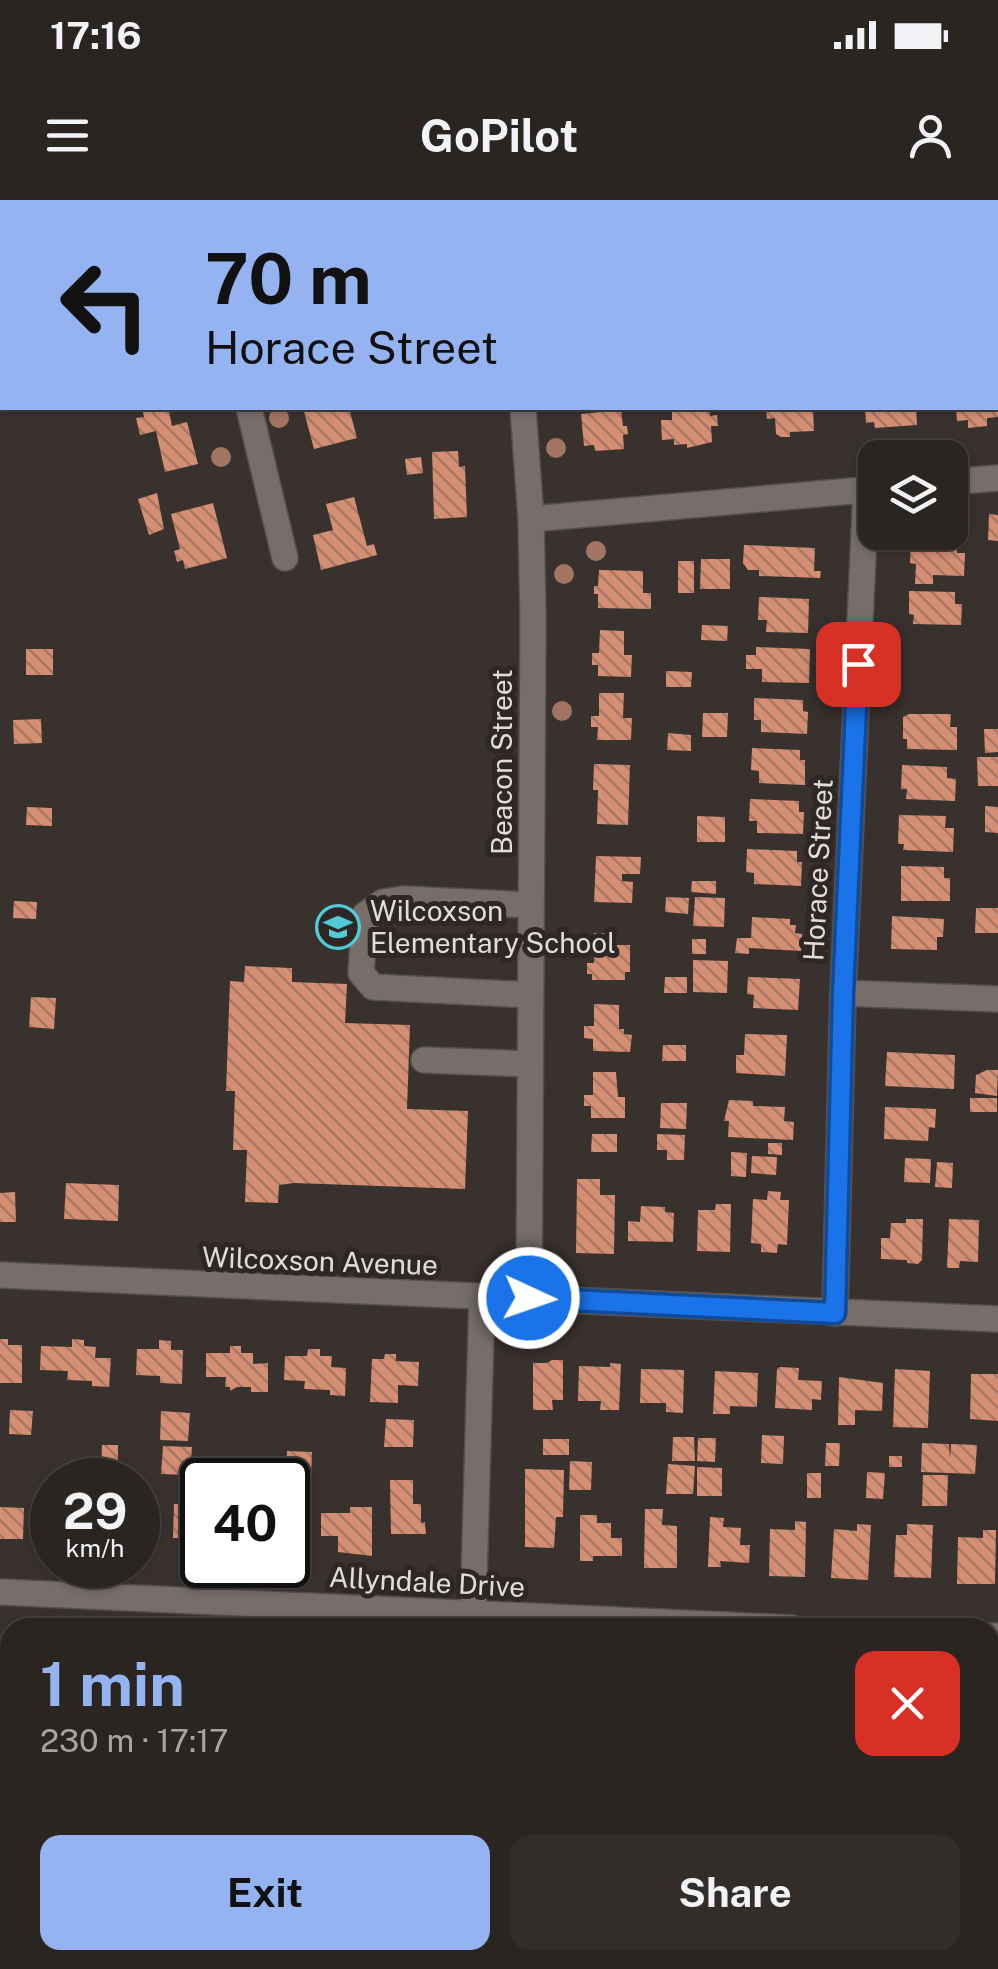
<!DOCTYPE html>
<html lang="en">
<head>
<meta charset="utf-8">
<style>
  :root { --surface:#2b2522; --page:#332d2a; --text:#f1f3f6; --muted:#a6a5a5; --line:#474240; --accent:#95b2f1 }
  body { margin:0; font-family:"Public Sans",sans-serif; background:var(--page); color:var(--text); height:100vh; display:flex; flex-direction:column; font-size:38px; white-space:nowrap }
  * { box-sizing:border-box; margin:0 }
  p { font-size:32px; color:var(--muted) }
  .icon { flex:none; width:55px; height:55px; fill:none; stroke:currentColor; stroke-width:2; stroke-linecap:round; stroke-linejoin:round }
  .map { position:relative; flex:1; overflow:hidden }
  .sheet { position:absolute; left:0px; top:1418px; width:1000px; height:352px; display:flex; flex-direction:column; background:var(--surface); border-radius:30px 30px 0 0; box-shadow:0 2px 8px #0004,0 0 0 2px var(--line) }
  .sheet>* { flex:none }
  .banner { position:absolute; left:0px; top:0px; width:1000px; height:210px; box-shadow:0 2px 8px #0004,0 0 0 2px var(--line); background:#95b2f1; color:#111; overflow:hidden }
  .controls { position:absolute; left:858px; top:240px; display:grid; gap:20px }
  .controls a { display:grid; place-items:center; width:110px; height:110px; border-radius:20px; background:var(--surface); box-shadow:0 2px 8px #0004,0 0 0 2px var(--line); font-size:50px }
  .speed { position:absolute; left:30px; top:1258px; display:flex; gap:20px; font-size:50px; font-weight:700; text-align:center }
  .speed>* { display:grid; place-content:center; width:130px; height:130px; border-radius:50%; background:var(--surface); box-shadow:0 2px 8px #0004,0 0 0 2px var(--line); line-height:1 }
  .speed small { font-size:25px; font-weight:400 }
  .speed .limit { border:5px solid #111; border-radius:15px; background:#fff; color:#111 }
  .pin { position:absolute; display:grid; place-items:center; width:85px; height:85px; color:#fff; margin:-42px; border-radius:20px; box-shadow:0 5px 15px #0006 }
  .me { position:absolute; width:110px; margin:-55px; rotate:93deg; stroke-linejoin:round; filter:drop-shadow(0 0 8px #0008) }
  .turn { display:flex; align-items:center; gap:35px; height:210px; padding:0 40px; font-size:45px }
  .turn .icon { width:130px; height:130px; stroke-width:2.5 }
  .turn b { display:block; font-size:70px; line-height:85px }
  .round { display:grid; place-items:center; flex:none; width:105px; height:105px; border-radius:20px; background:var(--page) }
  .headline { display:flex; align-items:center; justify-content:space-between; height:170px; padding:0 40px }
  h1 { font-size:60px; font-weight:700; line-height:75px; color:var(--accent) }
  .button { display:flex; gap:20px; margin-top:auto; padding:20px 40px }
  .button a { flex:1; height:115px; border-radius:20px; background:var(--accent); color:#111; font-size:40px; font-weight:700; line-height:115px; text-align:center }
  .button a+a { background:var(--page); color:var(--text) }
  .status { display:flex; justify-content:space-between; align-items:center; height:70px; padding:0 50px; background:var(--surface); direction:ltr }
  .status svg { height:28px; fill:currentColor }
  header { display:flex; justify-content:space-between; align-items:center; height:130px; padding:0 40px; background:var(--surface); font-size:45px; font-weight:700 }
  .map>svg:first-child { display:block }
  .green { fill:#573426 }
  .building { fill:url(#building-back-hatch) }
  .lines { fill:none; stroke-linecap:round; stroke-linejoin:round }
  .minor-casing { stroke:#56504d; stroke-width:28 }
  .minor { stroke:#776e6b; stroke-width:25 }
  .tree { fill:#a27462 }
  .route-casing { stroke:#114b97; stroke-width:25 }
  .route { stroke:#1a73e8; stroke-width:18 }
  .labels { text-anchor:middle; stroke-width:10; stroke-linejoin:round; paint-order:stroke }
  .street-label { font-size:28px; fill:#e2dddb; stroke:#2f2725 }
  .poi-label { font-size:28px; fill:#e2dddb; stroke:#2f2725; text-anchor:start }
</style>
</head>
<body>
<div class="status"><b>17:16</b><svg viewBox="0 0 49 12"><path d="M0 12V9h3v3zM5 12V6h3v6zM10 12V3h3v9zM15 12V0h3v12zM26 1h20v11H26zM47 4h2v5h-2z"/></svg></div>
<header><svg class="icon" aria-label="menu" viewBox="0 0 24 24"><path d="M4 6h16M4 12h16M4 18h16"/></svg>GoPilot<svg class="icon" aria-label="person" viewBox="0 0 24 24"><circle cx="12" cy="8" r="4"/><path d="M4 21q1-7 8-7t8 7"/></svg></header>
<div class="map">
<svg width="998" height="1769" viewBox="0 0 998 1769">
  <defs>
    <pattern id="building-back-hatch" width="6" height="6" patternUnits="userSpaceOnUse" patternTransform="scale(2.5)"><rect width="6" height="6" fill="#d48e73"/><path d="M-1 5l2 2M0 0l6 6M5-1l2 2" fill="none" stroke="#a97764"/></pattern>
  </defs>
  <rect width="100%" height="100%" fill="#39312e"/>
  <!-- green -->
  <path class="green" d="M0,1552L10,1553V1760H563L562,1769H0Z"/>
  <!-- building -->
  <path class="building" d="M142,208H179L169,211L172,226L187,222L198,264L165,272L156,231L140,235L136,218L144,217Z
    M303,208H349L357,238L314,249Z
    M418,208H462V211L418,212Z
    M672,208H709L710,216L717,215L718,226H711L712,242L687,248V244L674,245V239L662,240L661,220H672Z
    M766,208H813L814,231L790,232V237H781L776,234L775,218L767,219Z
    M865,208H916L917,225L875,228L874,222L866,223Z
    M956,208H998V217L987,218V226L968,228V220L957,221Z
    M621,210L623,226H627L628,234L623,235L624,249L595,251L594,245L584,246L581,214Z
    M458,251L459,267L465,266L467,317L434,319L432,252Z
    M421,257L423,273L407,275L405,259Z
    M157,293L164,329L149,335L138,299Z
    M354,297L367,346L374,344L377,355L321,370L313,335L333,330L326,304Z
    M213,303L227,358L185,369L183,360L177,362L174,351L180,349L171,314Z
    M989,314L998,315V341L988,340Z
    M911,340L957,342V353H965L964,376L933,375V384H915L916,364L910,363Z
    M744,345L815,348L814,371H821L820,378L759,376V370H748L743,363Z
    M701,359H730V389H700Z
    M678,361H694V393H678Z
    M599,370L643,371V393H651V409L598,408V394H594V386H598Z
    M909,391L955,392V404H962L961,425L913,424L914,415L909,414Z
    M759,397L809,399L808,433L766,432L767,420H758Z
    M702,425L728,426L727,441L701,440Z
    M600,430L624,431V455H632L631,477L598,476V465H592V453H599Z
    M756,447L810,449L809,483L762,482V469H746V455H756Z
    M26,449H53V475H26Z
    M666,471L692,472L691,487H666Z
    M599,493H624L623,518H632L631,540H597L598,527H591V516H599Z
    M754,498L803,500V511L808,512L807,534L761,532V520H754Z
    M703,513H728L727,537H702Z
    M909,514H951L950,527H957V550L907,549V539H903V517Z
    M41,519L42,543L14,544L13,520Z
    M984,529H998V552L985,553Z
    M668,533L691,535V551L667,550Z
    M752,548L800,550V560H805V585L759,583V571L751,570Z
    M977,557H998V586H978Z
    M594,564L630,565L628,625L597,624L598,590H593Z
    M902,565L947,567V578L956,579L955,601L906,599L907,589H901Z
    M750,599L799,601V612H804L803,634L757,633V621H749Z
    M985,606L998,607V633L985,632Z
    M27,607L52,608V626L26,625Z
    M899,615L946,616L945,628H954L953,652L903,650L904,644H898Z
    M697,616L725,617V642H697Z
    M747,649L797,651V662H802L801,686L754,684V673L746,672Z
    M596,656L641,657L640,674H622V681L633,682L632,703L594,702Z
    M901,666L944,667V678H950V701H901Z
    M692,681H716V694L691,692Z
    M666,697L689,698L688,714L665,712Z
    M695,697L725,698L724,727L693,726Z
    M14,701L37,702L36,719L13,718Z
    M976,708H998V733H975Z
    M892,716L944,719L943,737H937V750L891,749Z
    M752,717L790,719V725H796L795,733L802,734L801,751L749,748V754L735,753L737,738H751Z
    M594,733H617V745H630V772H625V780H592V774H587V763H594Z
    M692,739H706V754H692Z
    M693,760L728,761L727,793L693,792Z
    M245,766L292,768V782L347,784L345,823L410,825L407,909L468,911L465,989L294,983L279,985L278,1003L245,1002L247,950H233L235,891H226L230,781L244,782Z
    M665,777H687V793H664Z
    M748,777L800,779L798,810L753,808L754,795L747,794Z
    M31,797L56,798L54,829L29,827Z
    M594,804L619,805V829H624V834L632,835L630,852L593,851V839L584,838V826H594Z
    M745,834L787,835L785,876L736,873V855H744Z
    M663,845H686V861H662Z
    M887,852L955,855L954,889L885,886Z
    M987,870H998L997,896L975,893L976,875Z
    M593,872H616L618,897H625V918H591V906H584V895H593Z
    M970,898H997V912H970Z
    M729,900L753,901V906L785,907L784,921L794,922L793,940L728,937L729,921H724Z
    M661,903H687L686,929L660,928Z
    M885,907L936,909L935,928L929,927L928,941L884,939Z
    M592,934H617V952H591Z
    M657,934L685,935L684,960H667V950H657Z
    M768,943H782V955L768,954Z
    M731,952L747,953L746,977L731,976Z
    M752,956L777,957L776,975L751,973Z
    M905,958L931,959L930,983L904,982Z
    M937,962L953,963L952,988L935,987Z
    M577,979H600V995H615L614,1054L576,1053Z
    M66,983L119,985L118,1021L64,1019Z
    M768,991L781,992L780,1000H789L787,1045L778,1044L777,1053L761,1052V1044L751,1043L753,999L767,1000Z
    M15,992L16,1022H0V993Z
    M716,1004H731L730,1052L697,1051L698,1010H715Z
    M641,1006L665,1007V1012L674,1013L673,1042L628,1041V1021L640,1022Z
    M906,1019H923L922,1060L918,1064L907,1063V1060L881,1059V1038H890L891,1023H906Z
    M949,1019L979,1020L978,1062L960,1061L959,1068H947Z
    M0,1139H8V1145H22V1183H0Z
    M72,1139L84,1140V1146L96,1147L95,1158H111L109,1187L92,1186V1181L67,1180L68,1171L40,1170L41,1146L72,1147Z
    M159,1140L171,1141V1150H183L182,1184L160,1183V1176L136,1175L137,1149H159Z
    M230,1146H241V1153H253V1164L268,1163V1192H251V1187H237L230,1191V1187H225L226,1177H206V1153H230Z
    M308,1149H320V1156H332L331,1167L346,1168L345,1196L330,1195V1190L304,1189L305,1181L284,1180L285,1156H307Z
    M385,1154H396V1161L419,1162L418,1186L398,1185V1203L370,1202L372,1159H384Z
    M552,1160H563V1200H552L553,1210H533V1163H547Z
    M610,1163L621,1164L619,1210H600L601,1201H578L579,1166L610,1167Z
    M780,1167L799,1168L798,1180L822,1181L821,1200L812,1199V1210L775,1208L777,1169Z
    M641,1169L684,1170L683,1213L666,1212V1203H640Z
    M895,1169L930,1171L928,1228L893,1227Z
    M715,1171L758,1173L757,1207L730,1206V1214H713Z
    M971,1174H998V1221L970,1219Z
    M839,1177L883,1183L882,1211L855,1210V1225H838Z
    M10,1210L33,1211L31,1235L9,1234Z
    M161,1211L190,1213L188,1241L160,1240Z
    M386,1219L414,1220L413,1247H384Z
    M762,1235L784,1236L783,1264L761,1263Z
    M673,1237H694L695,1261H672Z
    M698,1238H716L715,1262L697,1261Z
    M543,1239H569V1255H543Z
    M826,1243H840L839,1266H825Z
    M922,1243L949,1244L950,1258L951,1244L977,1245L975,1274L921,1272Z
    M102,1245H118V1269L101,1268Z
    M163,1246L192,1247L190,1275L161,1274Z
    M287,1251L312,1252L311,1280L286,1279Z
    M889,1256H902V1267H889Z
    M570,1261L592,1262L591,1290H569Z
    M668,1264L695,1266L693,1294H666Z
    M697,1267L722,1268V1296H697Z
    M525,1269L564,1270L563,1317H556L554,1348L525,1347Z
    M62,1271L90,1272V1280H62Z
    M867,1272L885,1273L883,1299L866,1298Z
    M807,1273H821V1298H807Z
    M923,1275H948L947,1306H922Z
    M390,1280H413V1304H421V1323L425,1322L426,1334H391Z
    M189,1299L202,1300V1334L184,1333V1338H173L174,1304H188Z
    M48,1305H52V1340H46Z
    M138,1306H145L142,1355L138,1354Z
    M0,1307L24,1308L23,1339H0Z
    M350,1307H372V1356L338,1352V1336H321V1313H350Z
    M645,1309H663L662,1325L677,1326V1368H644Z
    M580,1315H597V1323H611V1338H622V1356H593V1361H580Z
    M710,1317L724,1318L723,1327L741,1328L740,1345H750L749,1363L720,1361L721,1367H708Z
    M795,1321L806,1322L805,1377L769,1376L770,1329L795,1330Z
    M857,1324L871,1325L868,1380L831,1378L834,1329L857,1331Z
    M907,1324L933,1325L931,1378L894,1377L896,1335H907Z
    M983,1330H996L995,1384H957L958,1337L983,1338Z
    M0,1448H10V1488H0Z
    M990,1595H996V1620H990Z"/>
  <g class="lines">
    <!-- minor casing -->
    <g class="minor-casing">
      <path id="minor" d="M200,0V2
        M509,0V2
        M249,208L285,358
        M523,208L531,319L533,419L529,1098
        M950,282L998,278
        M531,319L875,289
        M843,793L998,799
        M530,795L373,787L361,773L365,715L383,702L403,699L531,705
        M424,860L530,864
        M0,1075L998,1119
        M835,1113L843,793L866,290
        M0,1392L792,1428
        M473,1414L482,1098
        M990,1436H998
        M990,1748H998
        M582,1769V1760"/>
    </g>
    <!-- minor -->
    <use href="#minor" class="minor"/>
  </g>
  <!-- trees -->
  <g class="tree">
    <circle cx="279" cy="218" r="10"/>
    <circle cx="556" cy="248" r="10"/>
    <circle cx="221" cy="257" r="10"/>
    <circle cx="596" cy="351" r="10"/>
    <circle cx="564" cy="374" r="10"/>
    <circle cx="562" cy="511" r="10"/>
  </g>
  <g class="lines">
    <!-- route casing -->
    <g class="route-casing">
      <path id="route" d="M529,1098L835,1113L843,793L858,464"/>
    </g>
    <!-- route -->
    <use href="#route" class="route"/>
  </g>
  <!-- icons -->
  <defs>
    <g id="school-ring" transform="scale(2.25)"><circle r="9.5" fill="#2f2725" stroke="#52cbd8" stroke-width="1.5"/><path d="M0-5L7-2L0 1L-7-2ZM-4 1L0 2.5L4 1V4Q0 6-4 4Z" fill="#52cbd8"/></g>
  </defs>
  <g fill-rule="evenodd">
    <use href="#school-ring" x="338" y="727"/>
  </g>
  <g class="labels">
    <!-- street labels -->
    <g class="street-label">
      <text transform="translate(502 562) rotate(-90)" y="10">Beacon Street</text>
      <text transform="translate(818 670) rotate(-87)" y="10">Horace Street</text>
      <text transform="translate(320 1061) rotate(2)" y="10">Wilcoxson Avenue</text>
      <text transform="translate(427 1382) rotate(3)" y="10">Allyndale Drive</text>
    </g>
    <!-- poi labels -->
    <g class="poi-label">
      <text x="370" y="721">Wilcoxson<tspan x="370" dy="32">Elementary School</tspan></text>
    </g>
  </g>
</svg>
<div class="controls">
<a><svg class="icon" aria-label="layers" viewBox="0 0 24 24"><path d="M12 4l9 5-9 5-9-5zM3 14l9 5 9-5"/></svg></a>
</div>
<div class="speed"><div>29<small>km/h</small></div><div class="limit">40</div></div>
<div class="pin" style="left:858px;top:464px;background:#d93025"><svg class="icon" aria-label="arrive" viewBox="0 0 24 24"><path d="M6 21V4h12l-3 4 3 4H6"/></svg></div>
<svg class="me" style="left:529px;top:1098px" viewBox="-20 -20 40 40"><circle r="17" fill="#1a73e8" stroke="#fff" stroke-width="3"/><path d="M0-11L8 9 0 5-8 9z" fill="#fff"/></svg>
<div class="banner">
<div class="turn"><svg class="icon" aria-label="left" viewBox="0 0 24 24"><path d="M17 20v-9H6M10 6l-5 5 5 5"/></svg><div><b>70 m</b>Horace Street</div></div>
</div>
<section class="sheet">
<div class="headline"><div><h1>1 min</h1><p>230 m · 17:17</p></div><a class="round" style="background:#d93025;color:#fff"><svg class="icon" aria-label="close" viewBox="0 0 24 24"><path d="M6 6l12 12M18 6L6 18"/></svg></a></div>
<div class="button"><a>Exit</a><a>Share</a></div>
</section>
</div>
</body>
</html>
